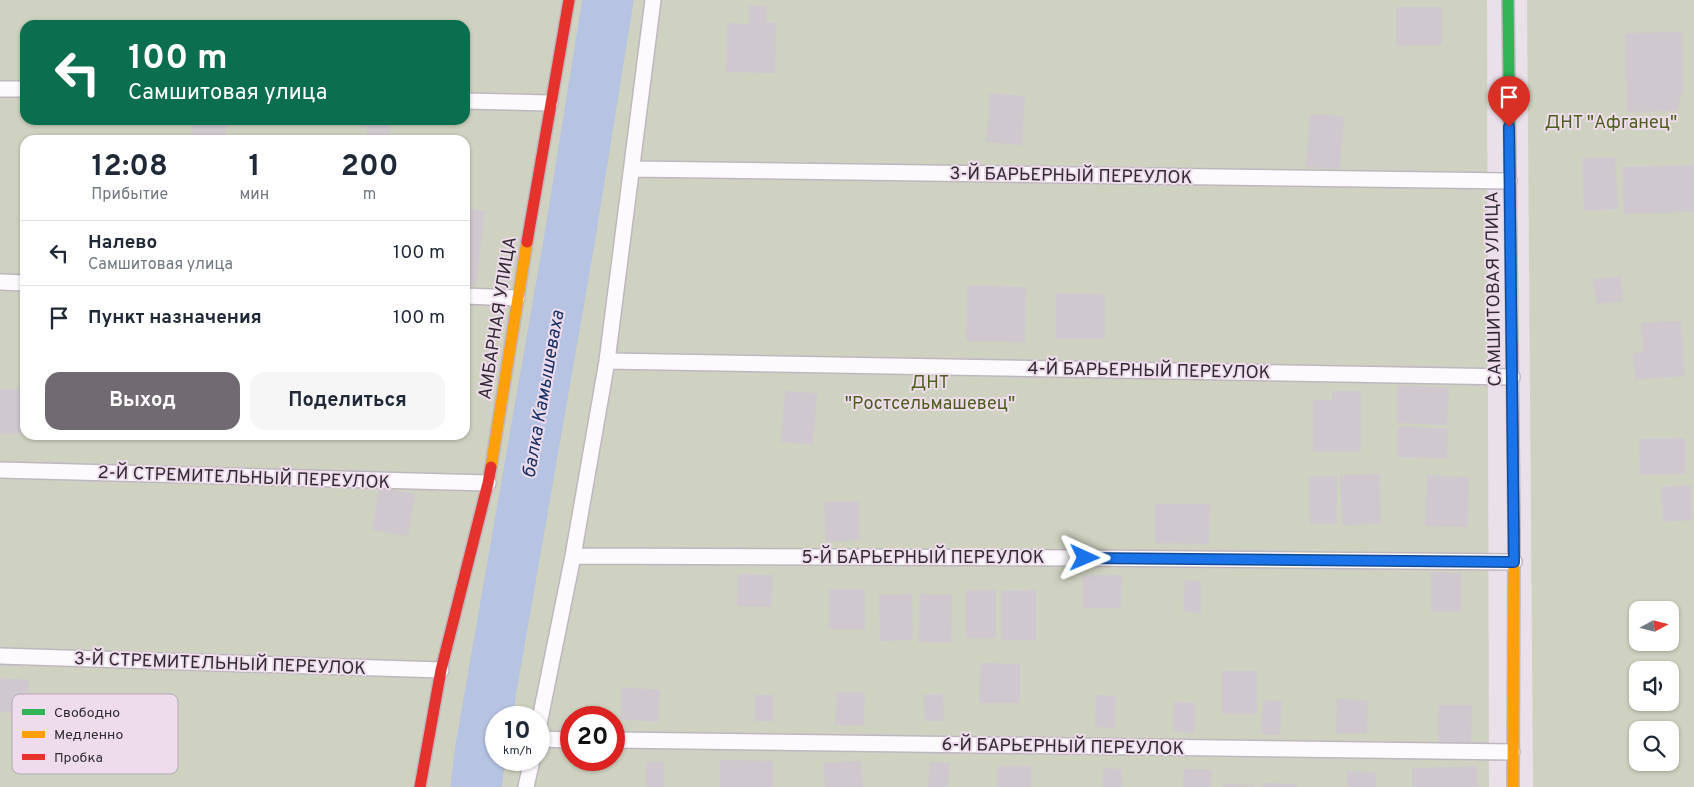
<!DOCTYPE html>
<html lang="ru">
<head>
<meta charset="utf-8">
<style>
  :root { --surface:#fff; --page:#f6f6f7; --text:#1f2937; --muted:#747a83; --line:#e0e1e3; --accent:#726a72 }
  body { margin:0; font-family:Overpass,sans-serif; background:var(--page); color:var(--text); height:100vh; display:flex; flex-direction:column; font-size:19px; white-space:nowrap }
  * { box-sizing:border-box; margin:0 }
  p { font-size:16px; color:var(--muted) }
  .icon { flex:none; width:28px; height:28px; fill:none; stroke:currentColor; stroke-width:2; stroke-linecap:round; stroke-linejoin:round }
  .map { position:relative; flex:1; overflow:hidden }
  .drawer { position:absolute; left:20px; top:135px; width:450px; height:305px; display:flex; flex-direction:column; background:var(--surface); border-radius:15px; box-shadow:0 1px 4px #0004 }
  .drawer>* { flex:none }
  .top-card { position:absolute; left:20px; top:20px; width:450px; height:105px; border-radius:15px; box-shadow:0 1px 4px #0004; background:#0b6e4f; color:#fff; overflow:hidden }
  .needle { width:32px; rotate:83deg }
  .controls { position:absolute; left:1629px; top:601px; display:grid; gap:10px }
  .controls a { display:grid; place-items:center; width:50px; height:50px; border-radius:10px; background:var(--surface); box-shadow:0 1px 4px #0004; font-size:25px }
  .speed { position:absolute; left:485px; top:706px; display:flex; gap:10px; font-size:25px; font-weight:700; text-align:center }
  .speed>* { display:grid; place-content:center; width:65px; height:65px; border-radius:50%; background:var(--surface); box-shadow:0 1px 4px #0004; line-height:1 }
  .speed small { font-size:12px; font-weight:400 }
  .speed .limit { border:8px solid #d22; background:#fff; color:#111 }
  .pin { position:absolute; display:grid; place-items:center; width:42px; height:42px; color:#fff; margin:-51px -21px; border-radius:50% 50% 50% 0; rotate:-45deg; box-shadow:0 0 5px #0007 }
  .pin .icon { rotate:45deg }
  .me { position:absolute; width:55px; margin:-28px; rotate:91deg; stroke-linejoin:round; filter:drop-shadow(0 0 4px #0008) }
  .turn { display:flex; align-items:center; gap:18px; height:105px; padding:0 25px; font-size:22px }
  .turn .icon { width:65px; height:65px; stroke-width:2.5 }
  .turn b { display:block; font-size:35px; line-height:42px }
  .eta { display:flex; justify-content:space-evenly; align-items:center; height:85px; text-align:center }
  .eta b { font-size:30px; font-weight:700; line-height:35px }
  .primary-button { display:flex; gap:10px; margin-top:auto; padding:10px 25px }
  .primary-button a { flex:1; height:58px; border-radius:15px; background:var(--accent); color:#fff; font-size:20px; font-weight:700; line-height:58px; text-align:center }
  .primary-button a+a { background:var(--page); color:var(--text) }
  ul { padding:0; list-style:none }
  li { display:flex; align-items:center; gap:15px; height:65px; padding:0 25px; border-top:1px solid var(--line) }
  li div { flex:1 }
  li b { display:block; font-size:19px }
  li em { font-style:normal }
  .map>svg:first-child { display:block }
  .green { fill:#cfd2c0; fill-rule:evenodd }
  .lines { fill:none; stroke-linecap:round; stroke-linejoin:round }
  .river { stroke:#b6c3e3; stroke-width:51 }
  .building { fill:#cfc8cf }
  .lane-casing { stroke:#bfb7bf; stroke-width:18 }
  .fast-casing { stroke:#bfb7bf; stroke-width:14 }
  .slow-casing { stroke:#bfb7bf; stroke-width:14 }
  .jam-casing { stroke:#bfb7bf; stroke-width:14 }
  .lane { stroke:#fcfafc; stroke-width:15 }
  .fast { stroke:#30b455; stroke-width:11 }
  .slow { stroke:#ff9f0a; stroke-width:11 }
  .jam { stroke:#e5322d; stroke-width:11 }
  .route-casing { stroke:#114b97; stroke-width:12 }
  .route { stroke:#1a73e8; stroke-width:9 }
  .labels { text-anchor:middle; stroke-width:4; stroke-linejoin:round; paint-order:stroke }
  .park-label { font-size:18px; fill:#4d5f1b; stroke:#eedced }
  .street-label { font-size:18px; fill:#312b31; stroke:#eedced }
  .water-label { font-size:19px; font-style:italic; fill:#173264; stroke:#eedced }
  .key { fill:#eedced; stroke:#b5a7b5; stroke-width:1 }
  .key-label { font-size:14px; fill:#312b31 }
</style>
</head>
<body>
<div class="map">
<svg width="1694" height="787" viewBox="0 0 1694 787">
  <rect width="100%" height="100%" fill="#eae0ea"/>
  <!-- green -->
  <path class="green" d="M0,0H1487L1489,787H0ZM25,25H465V120H25ZM25,140H465V435H25ZM496,718H539V760H496ZM571,718H614V760H571Z
    M1527,0H1694V787H1533ZM1638,610H1670V642H1638ZM1638,670H1670V702H1638ZM1638,730H1670V762H1638Z"/>
  <g class="lines">
    <!-- river -->
    <path class="river" d="M476,787L481,747L569,242L608,0"/>
  </g>
  <!-- building -->
  <path class="building" d="M749,5L767,6L766,22L776,23L775,73L726,72L727,23L748,24Z
    M1396,7H1442V45L1396,46Z
    M1682,32L1683,89L1677,111L1627,112L1625,33Z
    M990,93L1025,96L1022,145L986,142Z
    M1309,114L1344,116L1340,169L1306,167Z
    M192,120H226V140H192Z
    M345,120H390L389,140H366L367,126L345,124Z
    M1615,157L1618,209L1584,211L1582,158Z
    M1694,165V212L1624,214L1622,167Z
    M465,209L485,211L476,286L465,284Z
    M1621,276L1623,301L1596,304L1593,279Z
    M967,285L1026,287L1025,342L966,341Z
    M1056,293L1105,294V339H1056Z
    M1681,321L1685,376L1635,380L1633,353L1643,352L1641,323Z
    M1397,385L1449,388L1447,425L1396,423Z
    M0,389H25V434H0Z
    M785,391L817,393L813,445L781,442Z
    M1332,391H1361V452H1313V400H1332Z
    M1398,426L1448,429L1447,459L1397,457Z
    M1685,438L1686,474L1640,475L1639,439Z
    M1380,474L1381,524L1342,525L1340,475Z
    M1427,475L1469,477L1468,527L1425,526Z
    M1309,476H1337V524H1310Z
    M1690,485L1692,520L1663,522L1661,487Z
    M379,488L415,494L408,536L372,530Z
    M859,501L860,540L826,542L824,502Z
    M1155,504H1210L1209,544L1155,543Z
    M1431,572L1462,573L1461,612H1431Z
    M738,574L773,575L772,607L737,606Z
    M1083,575H1122L1121,608H1083Z
    M1185,580L1201,581V613L1183,612Z
    M829,589H865V629H828Z
    M966,590H996V638H966Z
    M1036,590V640H1002V591Z
    M912,594L913,640L880,641L879,595Z
    M920,594L952,595L951,643L918,642Z
    M980,663L1020,664V703H979Z
    M1222,671H1257V714H1222Z
    M0,678L29,680L27,703L12,702L11,713L0,712Z
    M622,687L660,690L658,722L620,719Z
    M836,692H865L864,725H835Z
    M943,694L944,721H924L923,695Z
    M755,695H773V721H754Z
    M1096,695L1116,696L1115,728L1095,727Z
    M1337,699L1368,700L1367,733H1336Z
    M1263,700L1282,701L1280,735L1261,734Z
    M1174,702L1196,703L1195,733L1173,732Z
    M1438,705H1472L1471,745L1438,744Z
    M720,760L773,761V787H720Z
    M861,761L863,787H825L823,763Z
    M646,762H664V787H646Z
    M930,762L950,763L948,787H928Z
    M998,766H1031V787H997Z
    M1477,766L1478,787H1412V768Z
    M1103,768L1122,769V787H1102Z
    M1184,769L1212,770L1211,787H1183Z
    M1347,771L1376,772V787H1347Z
    M1262,783L1297,784V787H1262Z
    M1223,784L1255,785V787H1223Z"/>
  <g class="lines">
    <!-- lane casing -->
    <g class="lane-casing">
      <path id="lane" d="M0,89H25
        M465,101L550,103
        M632,169L1509,181
        M0,282L25,283
        M465,296L517,298
        M607,361L1512,377
        M0,470L488,483
        M573,556L1085,558L1514,562
        M0,656L441,670
        M539,724L573,556L607,361L653,0
        M539,739L571,740
        M614,740L1512,752
        M526,787L532,760"/>
    </g>
    <!-- fast casing -->
    <g class="fast-casing">
      <path id="fast" d="M1508,0L1512,343"/>
    </g>
    <!-- slow casing -->
    <g class="slow-casing">
      <path id="slow" d="M491,467L527,242
        M1513,787L1514,533"/>
    </g>
    <!-- jam casing -->
    <g class="jam-casing">
      <path id="jam" d="M527,242L569,0
        M1512,343L1514,533
        M420,787L441,670L488,483L491,467"/>
    </g>
    <!-- lane -->
    <use href="#lane" class="lane"/>
    <!-- fast -->
    <use href="#fast" class="fast"/>
    <!-- slow -->
    <use href="#slow" class="slow"/>
    <!-- jam -->
    <use href="#jam" class="jam"/>
  </g>
  <g class="lines">
    <!-- route casing -->
    <g class="route-casing">
      <path id="route" d="M1085,558L1514,562L1509,127"/>
    </g>
    <!-- route -->
    <use href="#route" class="route"/>
  </g>
  <g class="labels">
    <!-- park labels -->
    <g class="park-label">
      <text x="1611" y="128">ДНТ "Афганец"</text>
      <text x="930" y="388">ДНТ<tspan x="930" dy="21">"Ростсельмашевец"</tspan></text>
    </g>
    <!-- street labels -->
    <g class="street-label">
      <text transform="translate(1071 175) rotate(1)" y="6">3-Й БАРЬЕРНЫЙ ПЕРЕУЛОК</text>
      <text transform="translate(1493 289) rotate(-91)" y="6">САМШИТОВАЯ УЛИЦА</text>
      <text transform="translate(497 318) rotate(-81)" y="6">АМБАРНАЯ УЛИЦА</text>
      <text transform="translate(1149 370) rotate(1)" y="6">4-Й БАРЬЕРНЫЙ ПЕРЕУЛОК</text>
      <text transform="translate(244 477) rotate(2)" y="6">2-Й СТРЕМИТЕЛЬНЫЙ ПЕРЕУЛОК</text>
      <text x="923" y="563">5-Й БАРЬЕРНЫЙ ПЕРЕУЛОК</text>
      <text transform="translate(220 663) rotate(2)" y="6">3-Й СТРЕМИТЕЛЬНЫЙ ПЕРЕУЛОК</text>
      <text transform="translate(1063 746) rotate(1)" y="6">6-Й БАРЬЕРНЫЙ ПЕРЕУЛОК</text>
    </g>
    <!-- water labels -->
    <g class="water-label">
      <text transform="translate(542 394) rotate(-80)" y="7">балка Камышеваха</text>
    </g>
  </g>
  <!-- legend -->
  <rect x="12" y="694" width="166" height="80" rx="8" class="key"/>
  <rect x="22" y="709" width="23" height="6" fill="#30b455"/>
  <rect x="22" y="731" width="23" height="7" fill="#ff9f0a"/>
  <rect x="22" y="754" width="23" height="6" fill="#e5322d"/>
  <g class="key-label">
    <text x="54" y="717">Свободно</text>
    <text x="54" y="739">Медленно</text>
    <text x="54" y="762">Пробка</text>
  </g>
</svg>
<div class="controls">
<a><svg class="needle" viewBox="-14 -14 28 28"><path d="M0-13l5 13h-10z" fill="#e53935"/><path d="M0 13l5-13h-10z" fill="#747a83"/></svg></a>
<a><svg class="icon" aria-label="sound" viewBox="0 0 24 24"><path d="M4 9h4l5-4v14l-5-4H4zM17 9q2 3 0 6"/></svg></a>
<a><svg class="icon" aria-label="search" viewBox="0 0 24 24"><circle cx="10" cy="10" r="6"/><path d="M15 15l6 6"/></svg></a>
</div>
<div class="speed"><div>10<small>km/h</small></div><div class="limit">20</div></div>
<div class="pin" style="left:1509px;top:127px;background:#d93025"><svg class="icon" aria-label="arrive" viewBox="0 0 24 24"><path d="M6 21V4h12l-3 4 3 4H6"/></svg></div>
<svg class="me" style="left:1085px;top:558px" viewBox="-20 -20 40 40"><path d="M0-17L14 15 0 8-14 15z" fill="#1a73e8" stroke="#fff" stroke-width="4"/></svg>
<div class="top-card">
<div class="turn"><svg class="icon" aria-label="left" viewBox="0 0 24 24"><path d="M17 20v-9H6M10 6l-5 5 5 5"/></svg><div><b>100 m</b>Самшитовая улица</div></div>
</div>
<section class="drawer">
<div class="eta">
<div><b>12:08</b><p>Прибытие</p></div>
<div><b>1</b><p>мин</p></div>
<div><b>200</b><p>m</p></div>
</div>
<ul>
<li><svg class="icon" aria-label="left" viewBox="0 0 24 24"><path d="M17 20v-9H6M10 6l-5 5 5 5"/></svg><div><b>Налево</b><p>Самшитовая улица</p></div><em>100 m</em></li>
<li><svg class="icon" aria-label="arrive" viewBox="0 0 24 24"><path d="M6 21V4h12l-3 4 3 4H6"/></svg><div><b>Пункт назначения</b></div><em>100 m</em></li>
</ul>
<div class="primary-button"><a>Выход</a><a>Поделиться</a></div>
</section>
</div>
</body>
</html>
